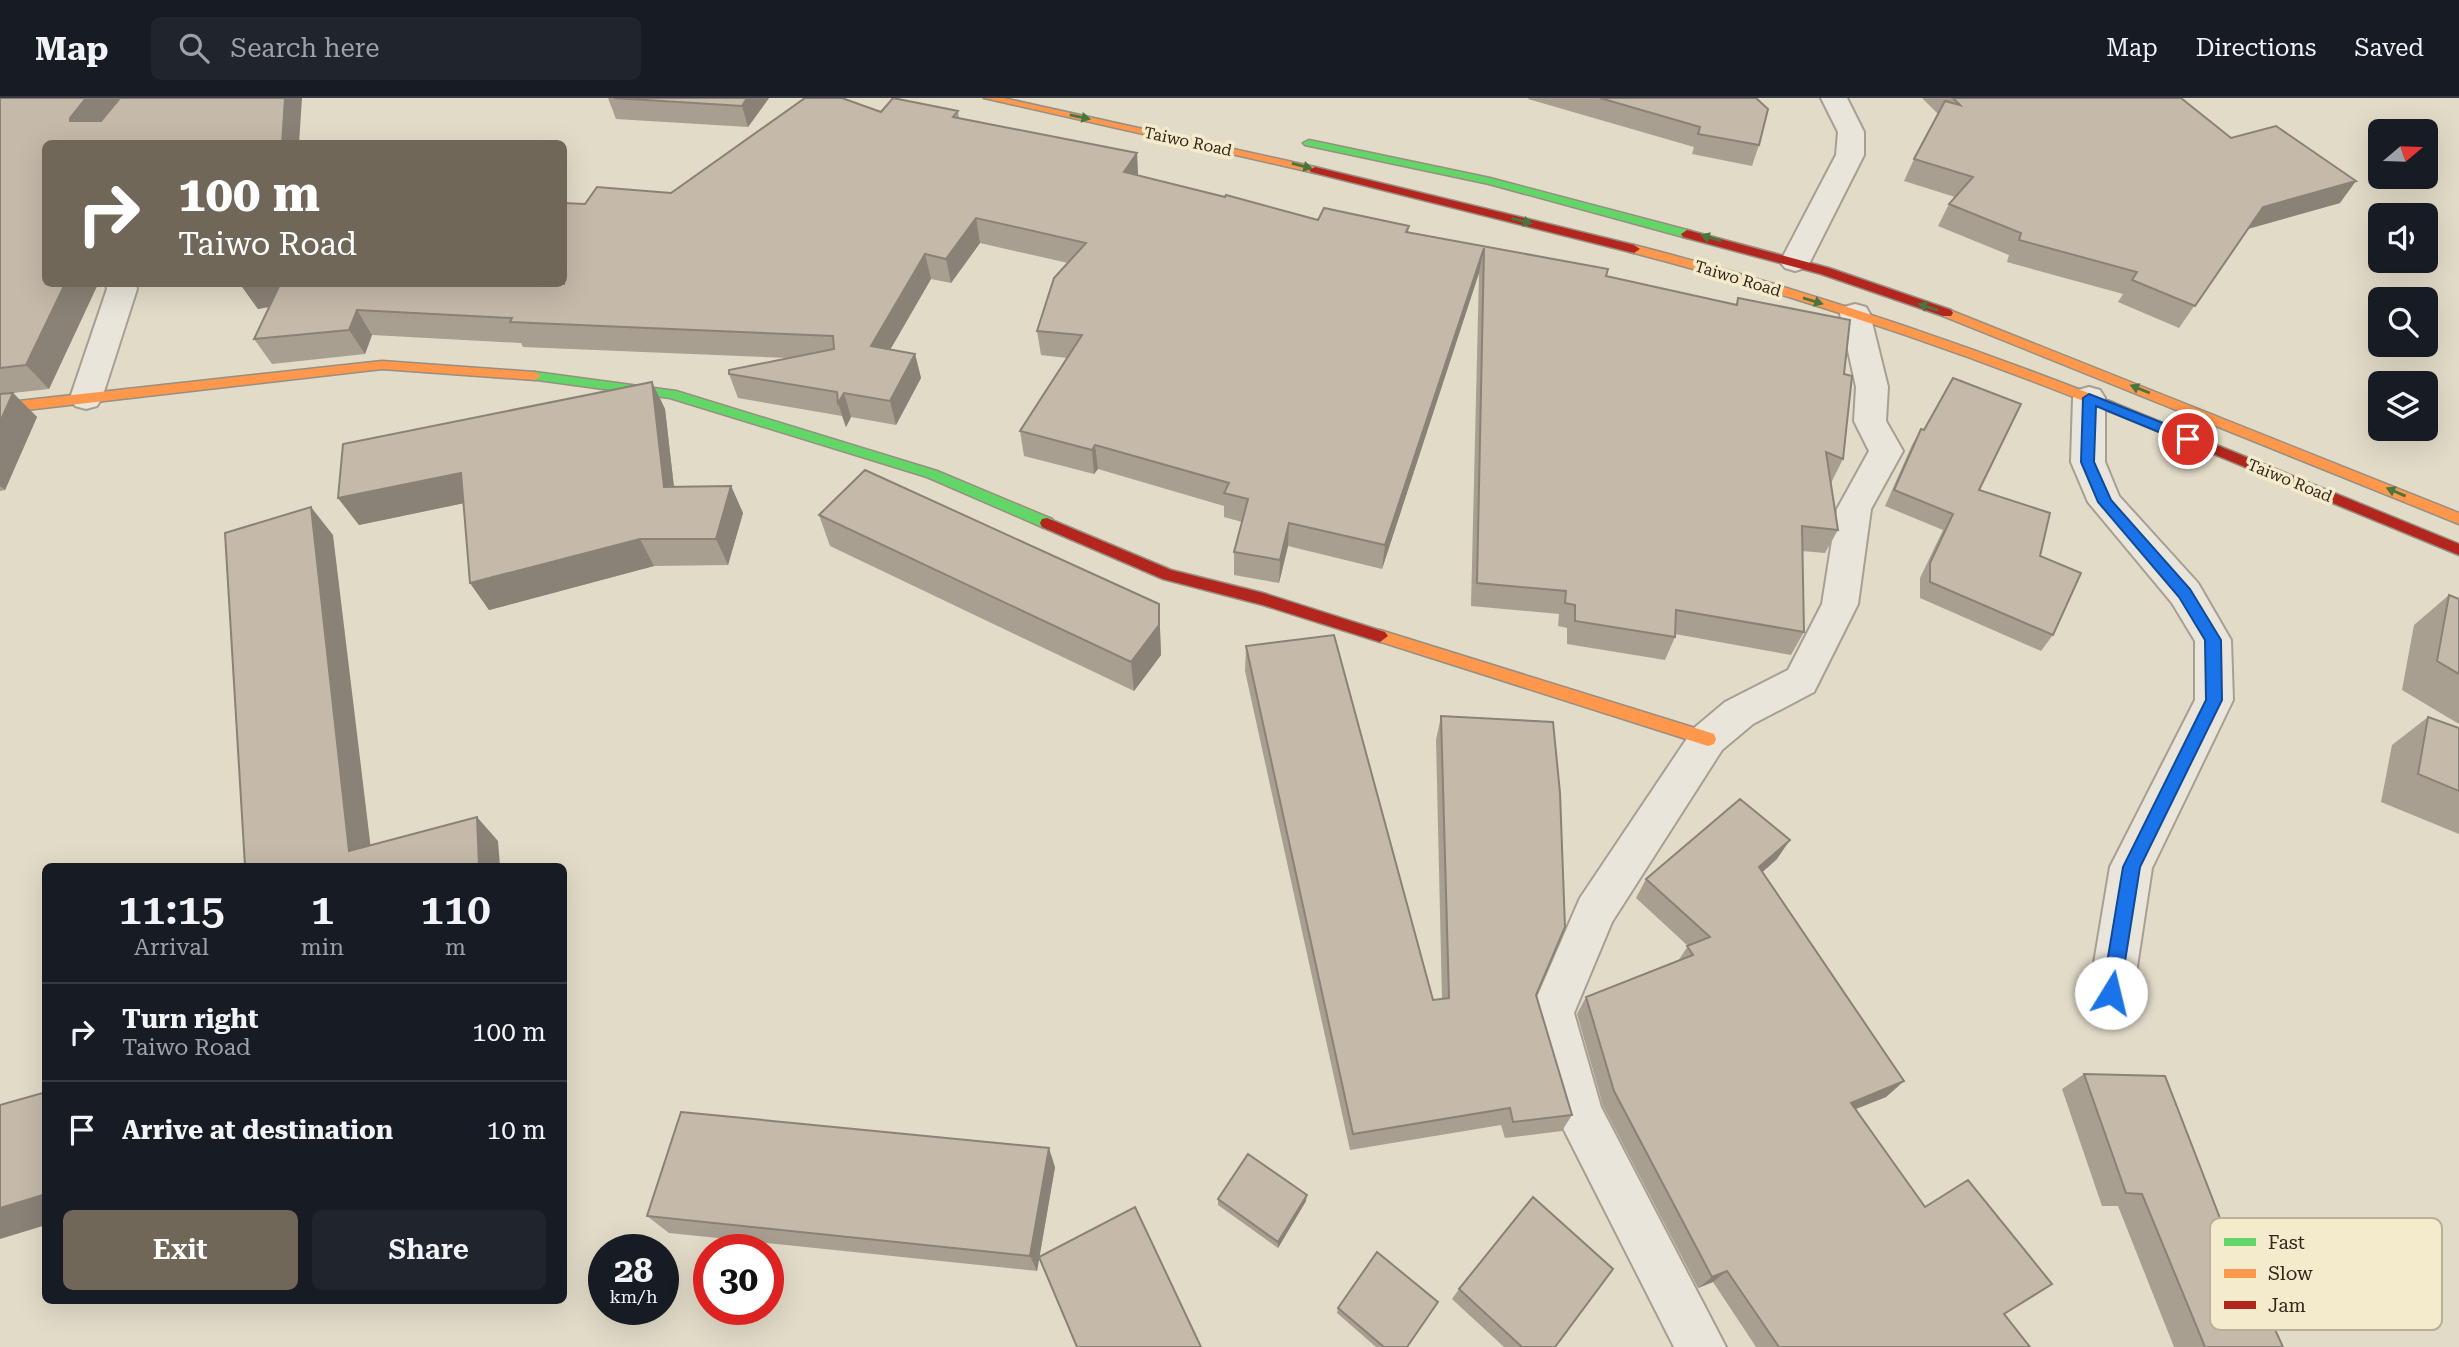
<!DOCTYPE html>
<html lang="en">
<head>
<meta charset="utf-8">
<style>
  :root { --surface:#171b24; --page:#20242c; --text:#f1f3f6; --muted:#9ea1a6; --line:#363941; --accent:#706758 }
  body { margin:0; font-family:"Roboto Serif",serif; background:var(--page); color:var(--text); height:100vh; display:flex; flex-direction:column; font-size:26px; white-space:nowrap }
  * { box-sizing:border-box; margin:0 }
  p { font-size:23px; color:var(--muted) }
  .icon { flex:none; width:38px; height:38px; fill:none; stroke:currentColor; stroke-width:2; stroke-linecap:round; stroke-linejoin:round }
  .map { position:relative; flex:1; overflow:hidden }
  .details { position:absolute; left:42px; top:765px; width:525px; height:441px; display:flex; flex-direction:column; background:var(--surface); border-radius:10px; box-shadow:0 7px 28px #0002 }
  .details>* { flex:none }
  .hud { position:absolute; left:42px; top:42px; width:525px; height:147px; border-radius:10px; box-shadow:0 7px 28px #0002; background:#706758; color:#fff; overflow:hidden }
  .needle { width:46px; rotate:71deg }
  .tools { position:absolute; left:2368px; top:21px; display:grid; gap:14px }
  .tools a { display:grid; place-items:center; width:70px; height:70px; border-radius:10px; background:var(--surface); box-shadow:0 7px 28px #0002; font-size:35px }
  .speed { position:absolute; left:588px; top:1136px; display:flex; gap:14px; font-size:35px; font-weight:700; text-align:center }
  .speed>* { display:grid; place-content:center; width:91px; height:91px; border-radius:50%; background:var(--surface); box-shadow:0 7px 28px #0002; line-height:1 }
  .speed small { font-size:18px; font-weight:400 }
  .speed .limit { border:10px solid #d22; background:#fff; color:#111 }
  .pin { position:absolute; display:grid; place-items:center; width:60px; height:60px; color:#fff; margin:-30px; border:4px solid #fff; border-radius:50%; box-shadow:0 2px 7px #0007 }
  .me { position:absolute; width:77px; margin:-38px; rotate:9deg; stroke-linejoin:round; filter:drop-shadow(0 0 5px #0008) }
  .turn { display:flex; align-items:center; gap:24px; height:147px; padding:0 21px; font-size:32px }
  .turn .icon { width:91px; height:91px; stroke-width:2.5 }
  .turn b { display:block; font-size:49px; line-height:60px }
  .eta { display:flex; justify-content:space-evenly; align-items:center; height:119px; text-align:center }
  .eta b { font-size:42px; font-weight:600; line-height:49px }
  .action { display:flex; gap:14px; margin-top:auto; padding:14px 21px }
  .action a { flex:1; height:80px; border-radius:10px; background:var(--accent); color:#fff; font-size:28px; font-weight:600; line-height:80px; text-align:center }
  .action a+a { background:var(--page); color:var(--text) }
  ul { padding:0; list-style:none }
  li { display:flex; align-items:center; gap:21px; height:98px; padding:0 21px; border-top:2px solid var(--line) }
  li div { flex:1 }
  li b { display:block; font-size:26px }
  li em { font-style:normal }
  header { display:flex; align-items:center; gap:42px; box-sizing:border-box; height:98px; padding:0 35px; background:var(--surface); border-bottom:2px solid var(--line) }
  header strong { font-size:33px }
  nav { display:flex; gap:38px; margin-inline-start:auto; font-size:24px }
  .search { width:490px; height:63px; background:var(--page); display:flex; align-items:center; gap:18px; box-sizing:border-box; padding:0 24px; border-radius:10px; color:var(--muted); font-size:26px }
  .map>svg:first-child { display:block }
  .lines { fill:none; stroke-linecap:round; stroke-linejoin:round }
  .street-casing { stroke:#a69f92; stroke-width:4 }
  .fast-casing { stroke:#968f82; stroke-width:3 }
  .slow-casing { stroke:#968f82; stroke-width:3 }
  .jam-casing { stroke:#968f82; stroke-width:3 }
  .street { fill:#e9e5da; fill-rule:evenodd }
  .fast { fill:#63d668; fill-rule:evenodd }
  .slow { fill:#ff974d; fill-rule:evenodd }
  .jam { fill:#b3261e; fill-rule:evenodd }
  .wall { fill:#a99f91 }
  .shaded-wall { fill:#8a8276 }
  .building { fill:#c5b9a9; stroke:#8a8276; stroke-width:2 }
  .oneway { fill:#49763e }
  .route { fill:#1a73e8; stroke:#114b97; stroke-width:2 }
  .labels { text-anchor:middle; stroke-width:7; stroke-linejoin:round; paint-order:stroke }
  .far-street-label { font-size:16px; fill:#33281b; stroke:#f4eacc }
  .key { fill:#f4eacc; stroke:#bab097; stroke-width:2 }
  .key-label { font-size:19px; fill:#33281b }
</style>
</head>
<body>
<header>
<strong>Map</strong>
<div class="search"><svg class="icon" aria-label="search" viewBox="0 0 24 24"><circle cx="10" cy="10" r="6"/><path d="M15 15l6 6"/></svg>Search here</div>
<nav><a>Map</a><a>Directions</a><a>Saved</a></nav>
</header>
<div class="map">
<svg width="2459" height="1249" viewBox="0 0 2459 1249">
  <rect width="100%" height="100%" fill="#e2dbc8"/>
  <g class="lines">
    <!-- street casing -->
    <g class="street-casing">
      <path id="street" d="M1821,0H1847L1864,34V57L1810,164L1805,170L1795,173L1785,170L1780,164L1836,57L1838,34Z
        M106,186H136L137,191L102,300L97,308L86,311L75,308L70,300L107,191Z
        M1855,206L1866,209L1870,216L1888,289L1886,323L1903,353L1871,411L1858,506L1814,594L1753,626L1722,652L1612,824L1574,915L1601,1009L1726,1249H1674L1564,1032L1530,915L1580,800L1694,630L1725,604L1788,572L1822,506L1837,411L1869,353L1854,323L1856,289L1840,216L1844,209Z
        M2089,289L2100,292L2105,300V364L2119,398L2198,485L2231,542L2233,602L2152,770L2133,895L2127,910L2111,916L2095,910L2089,895L2110,769L2195,602V543L2172,505L2088,404L2071,364L2073,300L2078,292Z"/>
    </g>
    <!-- fast casing -->
    <g class="fast-casing">
      <path id="fast" d="M1309,42L1490,80L1691,133L1693,136L1687,140L1489,86L1305,47L1303,45Z
        M535,274L676,293L937,373L1052,421L1054,425L1047,430L1042,429L927,379L670,300L530,281V275Z"/>
    </g>
    <!-- slow casing -->
    <g class="slow-casing">
      <path id="slow" d="M984,0H1003L1315,69L1321,72L1315,75Z
        M1634,147C1798,189 1957,243 2114,305L2116,308L2109,313L2104,311C1949,249 1792,196 1630,154V148Z
        M1947,211L2459,415V426L1943,218L1941,215Z
        M382,263L535,274L541,278L535,282L382,271L0,315V305Z
        M1380,532L1708,634L1714,636L1716,641L1714,646L1708,648L1375,542L1372,538Z"/>
    </g>
    <!-- jam casing -->
    <g class="jam-casing">
      <path id="jam" d="M1315,69L1634,147L1640,151L1634,155L1311,74L1309,72Z
        M1687,132L1829,170L1951,212L1953,215L1951,218H1943L1821,176L1683,139L1681,136Z
        M2109,303L2459,446V457L2104,311L2102,308Z
        M1047,420L1171,472L1263,495L1385,534L1388,538L1380,544L1263,507L1163,481L1042,429L1040,425L1042,421Z"/>
    </g>
    <!-- street -->
    <use href="#street" class="street"/>
    <!-- fast -->
    <use href="#fast" class="fast"/>
    <!-- slow -->
    <use href="#slow" class="slow"/>
    <!-- jam -->
    <use href="#jam" class="jam"/>
  </g>
  <!-- wall -->
  <path class="wall" d="M0,0L46,46V186H98L49,291L13,295L37,319L5,392L0,393Z
    M608,0H769L748,29L616,21Z
    M1529,0H1756L1759,47L1752,68L1692,56L1694,49L1528,1Z
    M1922,0H2181L2231,40L2340,105L2248,130L2179,230L2118,204L2123,196L2007,164L2009,157L1938,128L1949,106L1955,99L1904,83L1914,61L1938,16Z
    M958,13L959,20L1137,55L1138,77L1318,122L1409,128L1408,135L1606,178L1736,207L1738,200L1844,276L1843,361L1831,385L1838,432L1825,455L1802,453L1804,534L1791,557L1675,536V539L1665,562L1567,546V530L1558,528L1559,516L1471,508L1479,175L1382,471L1288,448L1279,485L1234,477V454L1242,424L1224,419V408L1098,371L1094,376L1024,358L1020,333L1067,260L1041,257L1037,233L1068,165L980,145L951,185L931,181L890,251L915,256L921,280L896,327L851,319L846,329L842,318L738,300L729,276L787,260L523,249L521,245L372,237L365,256L272,266L254,241L269,209L258,211L240,186L585,106L671,95L881,14Z
    M652,284L665,311L674,389L731,388L743,415L728,467L654,468L489,512L470,485L464,405L359,427L338,400Z
    M1921,331L2040,458L2053,537L2041,553L1920,500V480L1943,432L1885,408L1912,347Z
    M819,417L1159,506L1161,557L1134,593L830,448Z
    M2449,497L2459,501V626L2402,592L2414,527Z
    M1246,548L1433,902L1442,901L1436,642L1441,618L1536,897L1572,1017L1562,1033L1505,1040L1501,1027L1350,1052L1245,573Z
    M2428,619L2459,630V736L2381,704L2392,647Z
    M1777,761L1762,774L1904,983L1886,999L1856,1011L1925,1109L2030,1249H1756L1713,1184L1698,1190L1603,1008L1577,916L1586,899L1678,863L1688,848L1636,800L1646,781Z
    M2084,976L2225,1133L2283,1249H2174L2118,1108H2102L2062,991Z
    M1055,1069L1037,1173L669,1135L647,1118Z
    M1218,1101L1306,1103L1278,1150L1218,1107Z
    M1459,1191L1555,1249H1504L1452,1201Z
    M1338,1210L1407,1249H1376L1337,1215Z"/>
  <!-- shaded-wall -->
  <path class="shaded-wall" d="M86,0H123L88,44L70,23V20Z
    M285,0H302L299,46H282Z
    M747,0H769L748,29L742,8Z
    M1137,55L1138,80L1124,74Z
    M2356,83L2340,105L2248,131L2263,109Z
    M976,120L980,145L951,185L946,161Z
    M1484,150L1479,175L1382,471L1385,447Z
    M925,156L931,181L878,273L871,248Z
    M65,186H98L49,291L26,267Z
    M240,186H288L300,203L258,211Z
    M357,212L372,237L365,256L349,232Z
    M915,256L921,280L896,327L890,303Z
    M652,284L665,311L677,416L664,389Z
    M13,295L37,319L5,392L0,388V324Z
    M844,295L851,319L846,329L838,305Z
    M1095,347L1098,371L1094,376L1092,352Z
    M461,375L479,402L359,427L338,400Z
    M731,388L743,415L728,467L716,441Z
    M311,409L333,437L373,768L349,753Z
    M1289,425L1288,448L1279,485L1280,462Z
    M640,441L654,468L489,512L470,485Z
    M1159,506L1161,557L1134,593L1131,564Z
    M477,719L498,743L500,768H479Z
    M1790,742L1777,761L1747,788L1759,769Z
    M1904,983L1886,999L1835,1019L1851,1005Z
    M1049,1050L1055,1069L1037,1173L1030,1158Z
    M46,1096V1127L0,1141V1110Z
    M1307,1097L1306,1103L1278,1150V1144Z
    M1727,1173L1713,1184L1698,1190L1712,1179Z"/>
  <!-- building -->
  <path class="building" d="M0,0H86L70,20V23H101L120,0H285L282,46H46V186H65L26,267L0,270Z
    M614,0H747L742,8Z
    M805,0H842L881,14L893,0L958,13L953,19L1137,55L1124,74L1225,99L1226,97L1318,122L1324,110L1409,128L1406,134L1608,171L1606,178L1737,207L1738,200L1850,222L1844,276L1852,278L1843,361L1826,354L1838,432L1802,428L1804,534L1676,512L1675,539L1575,523V507L1565,505L1566,493L1477,485L1484,150L1385,447L1289,425L1280,462L1234,454L1248,401L1224,395L1229,385L1095,347L1092,352L1020,333L1082,237L1037,233L1054,180L1086,145L976,120L946,161L925,156L871,248L915,256L890,303L844,295L838,305L837,294L729,276V272L834,251L833,238L510,224L512,220L357,212L349,232L254,241L280,186H564V105L585,106L597,89L671,95Z
    M1600,0H1756L1768,11L1759,47L1698,36L1700,29Z
    M1953,0H2181L2231,40L2276,28L2356,83L2263,109L2195,208L2132,182L2137,174L2019,142L2021,135L1949,106L1973,79L1914,61L1945,3L1960,7Z
    M1953,280L2021,306L1979,392L2050,415L2040,458L2081,475L2053,537L1930,484V465L1953,416L1894,392L1921,331L1924,332Z
    M652,284L664,389L731,388L716,441H640L470,485L461,375L338,400L343,346Z
    M13,295L0,324V296Z
    M865,372L1159,506V527L1131,564L819,417Z
    M311,409L349,753L477,719L479,768H245L225,435Z
    M2449,497L2459,501V576L2437,563Z
    M1334,537L1433,902L1449,900L1441,618L1553,624L1560,695L1565,829L1536,897L1572,1017L1513,1024L1510,1010L1353,1036L1246,548Z
    M2428,619L2459,630V693L2418,676Z
    M1740,701L1790,742L1759,769L1904,983L1851,1005L1925,1109L1968,1082L2052,1186L2004,1216L2030,1249H1779L1727,1173L1712,1179L1614,993L1586,899L1693,857L1687,848L1710,839L1646,781Z
    M2084,976L2165,978L2225,1133H2230L2283,1249H2205L2142,1096L2126,1095Z
    M46,994V1096L0,1110V1007Z
    M681,1014L1049,1050L1030,1158L647,1118Z
    M1248,1056L1307,1097L1278,1144L1218,1101Z
    M1533,1099L1613,1171L1555,1249H1522L1459,1191Z
    M1135,1109L1201,1249H1077L1039,1159Z
    M1377,1154L1438,1204L1407,1249H1384L1338,1210Z"/>
  <!-- one-way arrows -->
  <defs><path id="oneway-solid" d="M-6-.8H1V-3.2L6.5 0L1 3.2V.8H-6Z" transform="scale(1.75)"/></defs>
  <g class="oneway">
    <use href="#oneway-solid" transform="translate(1080 19) rotate(12)"/>
    <use href="#oneway-solid" transform="translate(1302 68) rotate(14)"/>
    <use href="#oneway-solid" transform="translate(1522 123) rotate(14)"/>
    <use href="#oneway-solid" transform="translate(1711 140) rotate(-164)"/>
    <use href="#oneway-solid" transform="translate(1813 203) rotate(17)"/>
    <use href="#oneway-solid" transform="translate(1928 209) rotate(-161)"/>
    <use href="#oneway-solid" transform="translate(2140 291) rotate(-158)"/>
    <use href="#oneway-solid" transform="translate(2396 394) rotate(-157)"/>
  </g>
  <!-- route -->
  <path class="route" d="M2089,296L2193,337L2195,341L2193,344H2183L2096,308L2094,364L2111,402L2190,491L2221,542L2222,602L2140,769L2120,895L2117,901L2111,903L2104,901L2102,895L2123,769L2206,602L2205,542L2179,499L2098,404L2081,364L2083,300Z"/>
  <g class="labels">
    <!-- far-street labels -->
    <g class="far-street-label">
      <text transform="translate(1188 43) rotate(12)" y="6">Taiwo Road</text>
      <text transform="translate(1738 180) rotate(17)" y="6">Taiwo Road</text>
      <text transform="translate(2290 382) rotate(22)" y="6">Taiwo Road</text>
    </g>
  </g>
  <!-- legend -->
  <rect x="2210" y="1120" width="232" height="112" rx="10" class="key"/>
  <rect x="2224" y="1140" width="32" height="8" fill="#63d668"/>
  <rect x="2224" y="1171" width="32" height="9" fill="#ff974d"/>
  <rect x="2224" y="1203" width="32" height="8" fill="#b3261e"/>
  <g class="key-label">
    <text x="2268" y="1151">Fast</text>
    <text x="2268" y="1182">Slow</text>
    <text x="2268" y="1214">Jam</text>
  </g>
</svg>
<div class="tools">
<a><svg class="needle" viewBox="-14 -14 28 28"><path d="M0-13l5 13h-10z" fill="#e53935"/><path d="M0 13l5-13h-10z" fill="#9ea1a6"/></svg></a>
<a><svg class="icon" aria-label="sound" viewBox="0 0 24 24"><path d="M4 9h4l5-4v14l-5-4H4zM17 9q2 3 0 6"/></svg></a>
<a><svg class="icon" aria-label="search" viewBox="0 0 24 24"><circle cx="10" cy="10" r="6"/><path d="M15 15l6 6"/></svg></a>
<a><svg class="icon" aria-label="layers" viewBox="0 0 24 24"><path d="M12 4l9 5-9 5-9-5zM3 14l9 5 9-5"/></svg></a>
</div>
<div class="speed"><div>28<small>km/h</small></div><div class="limit">30</div></div>
<div class="pin" style="left:2188px;top:341px;background:#d93025"><svg class="icon" aria-label="arrive" viewBox="0 0 24 24"><path d="M6 21V4h12l-3 4 3 4H6"/></svg></div>
<svg class="me" style="left:2111px;top:895px" viewBox="-20 -20 40 40"><circle r="19" fill="#fff"/><path d="M0-13L10 11 0 6-10 11z" fill="#1a73e8"/></svg>
<div class="hud">
<div class="turn"><svg class="icon" aria-label="right" viewBox="0 0 24 24"><path d="M7 20v-9h11M14 6l5 5-5 5"/></svg><div><b>100 m</b>Taiwo Road</div></div>
</div>
<section class="details">
<div class="eta">
<div><b>11:15</b><p>Arrival</p></div>
<div><b>1</b><p>min</p></div>
<div><b>110</b><p>m</p></div>
</div>
<ul>
<li><svg class="icon" aria-label="right" viewBox="0 0 24 24"><path d="M7 20v-9h11M14 6l5 5-5 5"/></svg><div><b>Turn right</b><p>Taiwo Road</p></div><em>100 m</em></li>
<li><svg class="icon" aria-label="arrive" viewBox="0 0 24 24"><path d="M6 21V4h12l-3 4 3 4H6"/></svg><div><b>Arrive at destination</b></div><em>10 m</em></li>
</ul>
<div class="action"><a>Exit</a><a>Share</a></div>
</section>
</div>
</body>
</html>
